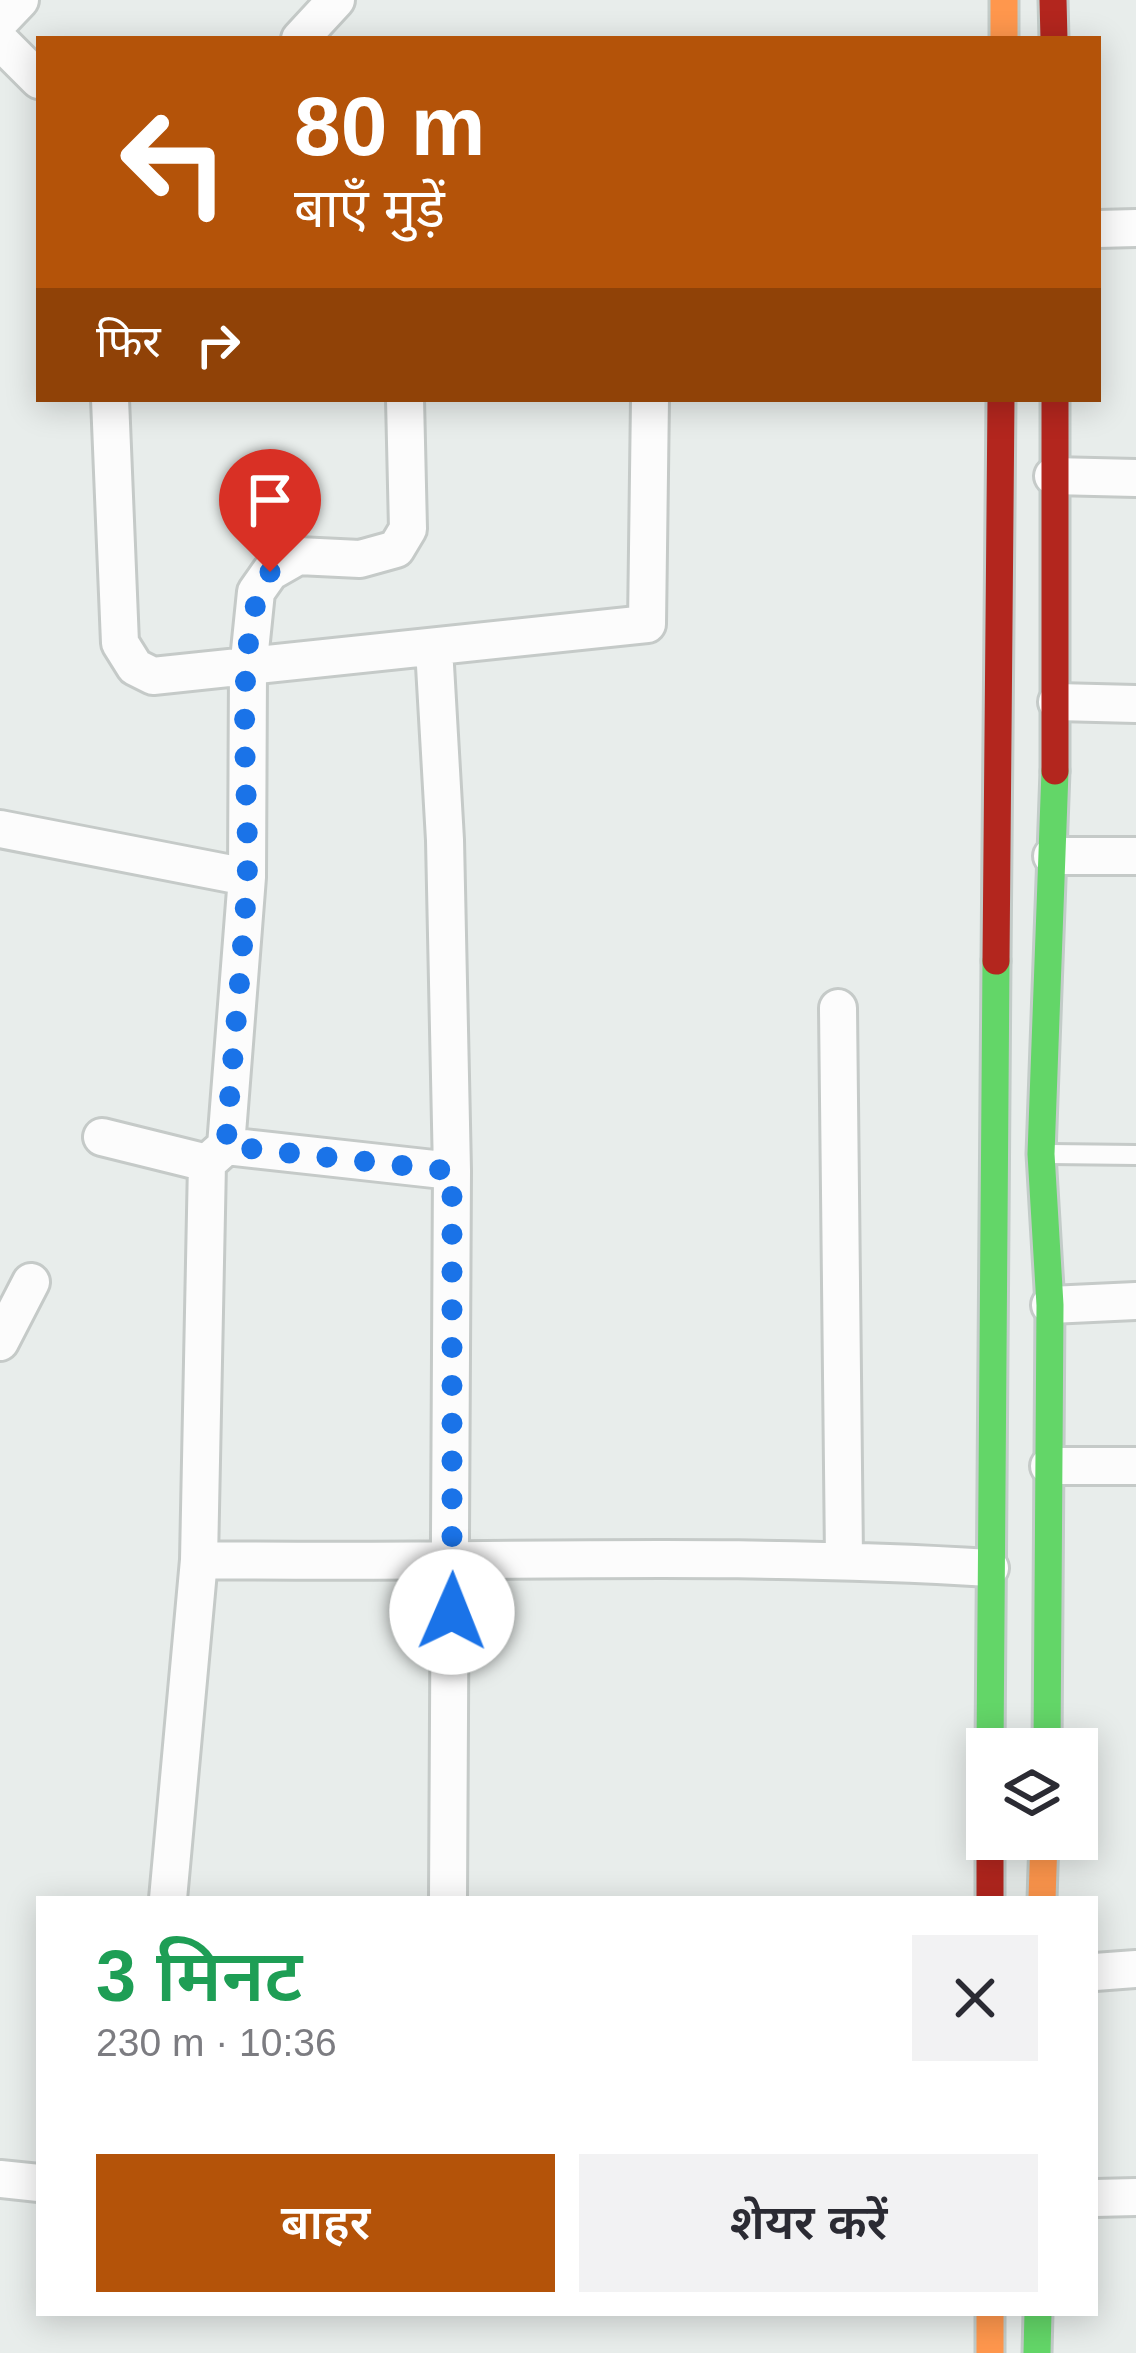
<!DOCTYPE html>
<html lang="hi">
<head>
<meta charset="utf-8">
<style>
  :root { --surface:#fff; --page:#f2f2f3; --text:#2b2b33; --muted:#7c7c81; --accent:#b45309 }
  body { margin:0; font-family:Arial,"Noto Sans Devanagari",sans-serif; background:var(--page); color:var(--text); height:100vh; display:flex; flex-direction:column; font-size:45px; white-space:nowrap }
  * { box-sizing:border-box; margin:0 }
  p { font-size:39px; color:var(--muted) }
  .icon { flex:none; width:66px; height:66px; fill:none; stroke:currentColor; stroke-width:2; stroke-linecap:round; stroke-linejoin:round }
  .map { position:relative; flex:1; overflow:hidden }
  .side { position:absolute; left:36px; top:1896px; width:1062px; height:420px; display:flex; flex-direction:column; background:var(--surface); border-radius:0px; box-shadow:0 6px 30px #0003 }
  .side>* { flex:none }
  .hud { position:absolute; left:36px; top:36px; width:1065px; height:366px; border-radius:0px; box-shadow:0 6px 30px #0003; background:#b45309; color:#fff; overflow:hidden }
  .tools { position:absolute; left:966px; top:1728px; display:grid; gap:24px }
  .tools a { display:grid; place-items:center; width:132px; height:132px; border-radius:0px; background:var(--surface); box-shadow:0 6px 30px #0003; font-size:60px }
  .pin { position:absolute; display:grid; place-items:center; width:102px; height:102px; color:#fff; margin:-123px -51px; border-radius:50% 50% 50% 0; rotate:-45deg; box-shadow:0 0 12px #0007 }
  .pin .icon { rotate:45deg }
  .me { position:absolute; width:132px; margin:-66px; rotate:1deg; stroke-linejoin:round; filter:drop-shadow(0 0 9px #0008) }
  .turn { display:flex; align-items:center; gap:42px; height:252px; padding:0 60px; font-size:54px }
  .turn .icon { width:156px; height:156px; stroke-width:2.5 }
  .turn b { display:block; font-size:84px; line-height:102px }
  .then { display:flex; align-items:center; height:114px; padding:0 60px; background:#0003; gap:24px; font-size:45px }
  .round { display:grid; place-items:center; flex:none; width:126px; height:126px; border-radius:0px; background:var(--page) }
  .overview { display:flex; align-items:center; justify-content:space-between; height:204px; padding:0 60px }
  h1 { font-size:72px; font-weight:600; line-height:90px; color:#1e9e55 }
  .cta { display:flex; gap:24px; margin-top:auto; padding:24px 60px }
  .cta a { flex:1; height:138px; border-radius:0px; background:var(--accent); color:#fff; font-size:48px; font-weight:600; line-height:138px; text-align:center }
  .cta a+a { background:var(--page); color:var(--text) }
  .map>svg:first-child { display:block }
  .lines { fill:none; stroke-linecap:round; stroke-linejoin:round }
  .lane-casing { stroke:#c5cac8; stroke-width:24 }
  .street-casing { stroke:#c5cac8; stroke-width:42 }
  .fast-casing { stroke:#c3ccc9; stroke-width:33 }
  .slow-casing { stroke:#c3ccc9; stroke-width:33 }
  .jam-casing { stroke:#c3ccc9; stroke-width:33 }
  .lane { stroke:#fcfcfc; stroke-width:18 }
  .street { stroke:#fcfcfc; stroke-width:36 }
  .fast { stroke:#63d668; stroke-width:27 }
  .slow { stroke:#ff974d; stroke-width:27 }
  .jam { stroke:#b3261e; stroke-width:27 }
  .route { stroke:#1a73e8; stroke-width:21; stroke-dasharray:0 37.8 }
</style>
</head>
<body>
<div class="map">
<svg width="1136" height="2353" viewBox="0 0 1136 2353">
  <rect width="100%" height="100%" fill="#e8edeb"/>
  <g class="lines">
    <!-- lane casing -->
    <g class="lane-casing">
      <path id="lane" d="M1051,1154L1136,1155"/>
    </g>
    <!-- street casing -->
    <g class="street-casing">
      <path id="street" d="M0,21L20,0
        M300,39L336,0
        M0,41L39,80
        M1098,229L1136,228
        M110,399L120,643L135,667L153,676L647,624L650,399
        M1053,476L1136,478
        M434,648L445,840L452,1171
        M1057,702L1136,704
        M0,829L247,877L226,1146L207,1163L199,1560L168,1899
        M1052,856H1136
        M247,877L248,670L256,592L270,572L298,556L360,559L396,549L408,529L405,399
        M838,1008L844,1558
        M102,1137L207,1163
        M226,1146L452,1171L448,1899
        M1050,1305L1136,1301
        M0,1342L31,1282
        M1049,1466H1136
        M199,1560C463,1564 727,1551 990,1568
        M1095,1972L1136,1969
        M0,2179L39,2183
        M1095,2198L1136,2197"/>
    </g>
    <!-- fast casing -->
    <g class="fast-casing">
      <path id="fast" d="M990,1749L996,961
        M1047,1749L1050,1305L1041,1154L1055,771
        M1037,2353L1038,2313"/>
    </g>
    <!-- slow casing -->
    <g class="slow-casing">
      <path id="slow" d="M1004,0V39
        M1042,1899L1044,1839
        M990,2313V2353"/>
    </g>
    <!-- jam casing -->
    <g class="jam-casing">
      <path id="jam" d="M1053,0L1054,39
        M1055,771V399
        M996,961L1001,399
        M990,1839V1899"/>
    </g>
    <!-- lane -->
    <use href="#lane" class="lane"/>
    <!-- street -->
    <use href="#street" class="street"/>
    <!-- fast -->
    <use href="#fast" class="fast"/>
    <!-- slow -->
    <use href="#slow" class="slow"/>
    <!-- jam -->
    <use href="#jam" class="jam"/>
  </g>
  <g class="lines">
    <!-- route -->
    <path class="route" d="M270,572C229,631 251,803 247,880C242,969 232,1057 226,1146L452,1171V1612"/>
  </g>
</svg>
<div class="tools">
<a><svg class="icon" aria-label="layers" viewBox="0 0 24 24"><path d="M12 4l9 5-9 5-9-5zM3 14l9 5 9-5"/></svg></a>
</div>
<div class="pin" style="left:270px;top:572px;background:#d93025"><svg class="icon" aria-label="arrive" viewBox="0 0 24 24"><path d="M6 21V4h12l-3 4 3 4H6"/></svg></div>
<svg class="me" style="left:452px;top:1612px" viewBox="-20 -20 40 40"><circle r="19" fill="#fff"/><path d="M0-13L10 11 0 6-10 11z" fill="#1a73e8"/></svg>
<div class="hud">
<div class="turn"><svg class="icon" aria-label="left" viewBox="0 0 24 24"><path d="M17 20v-9H6M10 6l-5 5 5 5"/></svg><div><b>80 m</b>बाएँ मुड़ें</div></div>
<div class="then">फिर<svg class="icon" aria-label="right" viewBox="0 0 24 24"><path d="M7 20v-9h11M14 6l5 5-5 5"/></svg></div>
</div>
<section class="side">
<div class="overview"><div><h1>3 मिनट</h1><p>230 m · 10:36</p></div><a class="round"><svg class="icon" aria-label="close" viewBox="0 0 24 24"><path d="M6 6l12 12M18 6L6 18"/></svg></a></div>
<div class="cta"><a>बाहर</a><a>शेयर करें</a></div>
</section>
</div>
</body>
</html>
